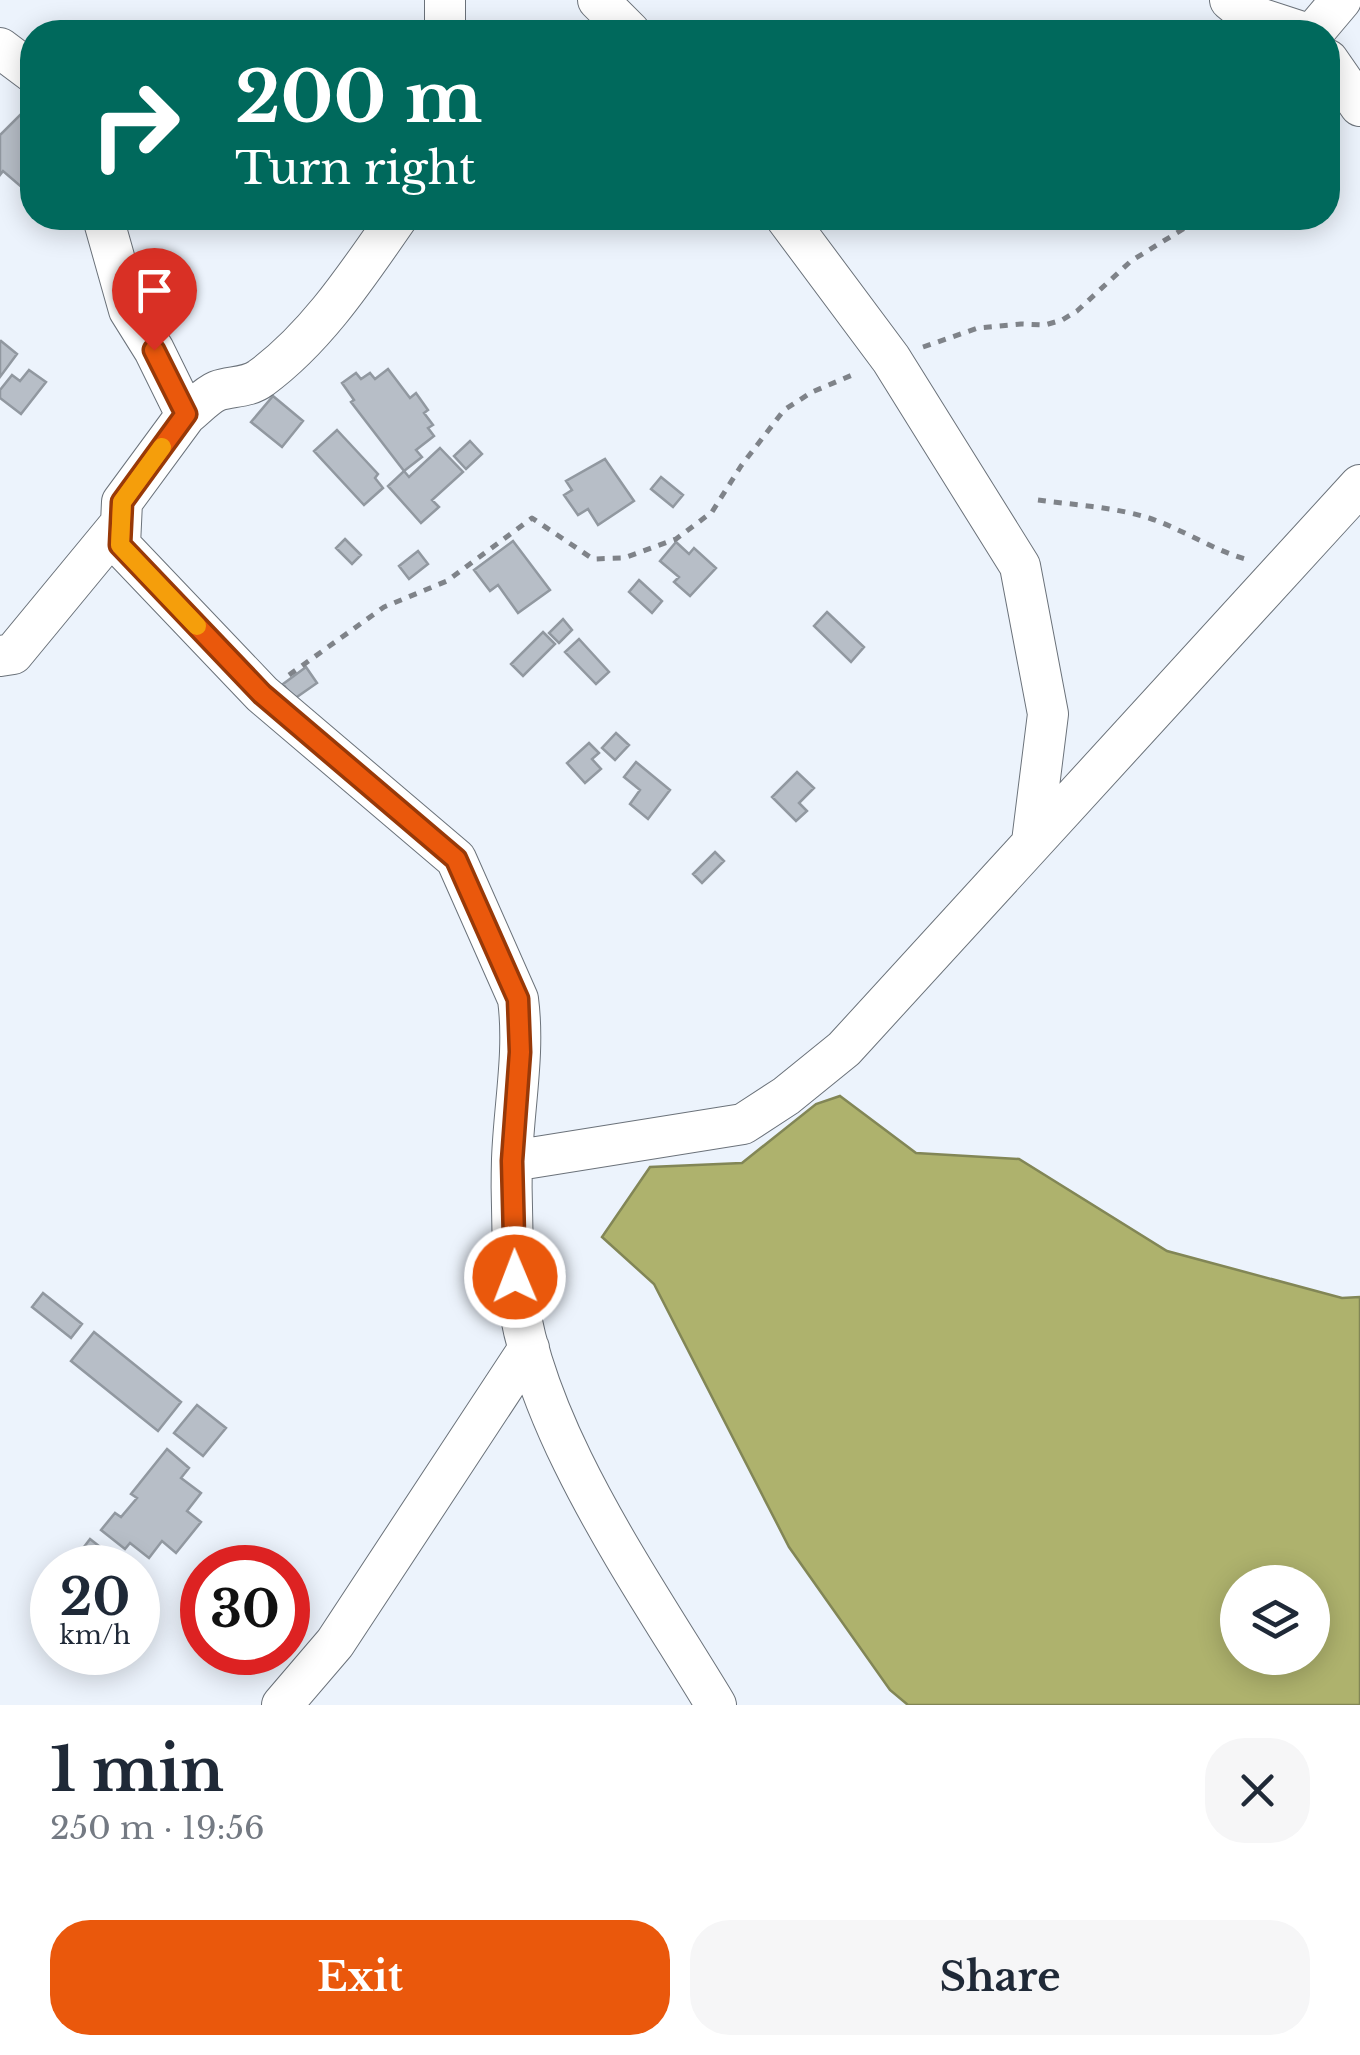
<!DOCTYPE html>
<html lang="en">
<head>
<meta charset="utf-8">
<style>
  :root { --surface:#fff; --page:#f6f6f7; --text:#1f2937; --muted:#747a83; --accent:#ea580c }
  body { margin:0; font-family:"Libre Baskerville",serif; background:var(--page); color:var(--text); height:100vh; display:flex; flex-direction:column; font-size:38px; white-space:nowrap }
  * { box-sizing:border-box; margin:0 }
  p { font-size:32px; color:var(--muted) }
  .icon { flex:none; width:55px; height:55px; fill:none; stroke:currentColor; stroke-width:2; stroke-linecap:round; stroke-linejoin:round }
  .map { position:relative; height:1705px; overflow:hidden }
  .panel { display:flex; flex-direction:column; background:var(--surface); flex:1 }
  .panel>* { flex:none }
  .top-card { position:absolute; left:20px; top:20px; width:1320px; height:210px; border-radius:40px; box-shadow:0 5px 25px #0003; background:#00695c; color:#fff; overflow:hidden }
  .buttons { position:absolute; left:1220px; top:1565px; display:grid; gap:20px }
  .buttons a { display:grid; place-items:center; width:110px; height:110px; border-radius:50%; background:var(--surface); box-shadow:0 5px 25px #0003; font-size:50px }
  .speed { position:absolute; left:30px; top:1545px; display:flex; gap:20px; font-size:50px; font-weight:700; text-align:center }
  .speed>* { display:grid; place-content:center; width:130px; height:130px; border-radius:50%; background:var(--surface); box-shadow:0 5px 25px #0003; line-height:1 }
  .speed small { font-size:25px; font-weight:400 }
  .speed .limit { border:15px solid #d22; background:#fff; color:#111 }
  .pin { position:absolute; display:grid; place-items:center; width:85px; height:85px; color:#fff; margin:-102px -42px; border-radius:50% 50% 50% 0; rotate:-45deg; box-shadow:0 0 10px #0007 }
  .pin .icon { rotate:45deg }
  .me { position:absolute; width:110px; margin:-55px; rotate:359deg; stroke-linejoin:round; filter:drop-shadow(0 0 8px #0008) }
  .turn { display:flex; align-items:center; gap:35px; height:210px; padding:0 50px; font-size:45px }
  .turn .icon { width:130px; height:130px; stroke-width:2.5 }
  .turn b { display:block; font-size:70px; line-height:85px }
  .round { display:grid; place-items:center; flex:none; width:105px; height:105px; border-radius:40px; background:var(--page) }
  .head { display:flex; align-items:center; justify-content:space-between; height:170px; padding:0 50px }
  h1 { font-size:60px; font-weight:800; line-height:75px }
  .primary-button { display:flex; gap:20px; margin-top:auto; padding:20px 50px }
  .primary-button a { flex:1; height:115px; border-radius:40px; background:var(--accent); color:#fff; font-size:40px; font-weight:800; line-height:115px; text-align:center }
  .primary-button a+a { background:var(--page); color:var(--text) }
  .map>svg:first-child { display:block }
  .water { fill:#aeb26d; stroke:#828656; stroke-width:2.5; fill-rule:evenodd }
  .building { fill:#b7bec7; stroke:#9198a0; stroke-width:2.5 }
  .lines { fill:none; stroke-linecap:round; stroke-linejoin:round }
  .minor-casing { stroke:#6b727a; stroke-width:42 }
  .path { stroke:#7f8389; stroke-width:5; stroke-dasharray:8 8; stroke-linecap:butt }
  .minor { stroke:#fff; stroke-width:40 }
  .route-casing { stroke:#983908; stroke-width:25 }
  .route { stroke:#ea580c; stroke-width:18 }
  .slow { stroke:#f59e0b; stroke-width:18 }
</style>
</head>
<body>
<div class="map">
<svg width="1360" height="1705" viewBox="0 0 1360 1705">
  <rect width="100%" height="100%" fill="#ecf3fc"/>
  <!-- water -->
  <path class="water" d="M840,1096L916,1153L1019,1159L1167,1251L1342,1298L1360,1297V1705H908L890,1690L789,1547L654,1284L602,1237L650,1167L742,1163L816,1104ZM1238,1582H1312V1658H1238Z"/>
  <!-- building -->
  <path class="building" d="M22,113L32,124V133L29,137L32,141V182L25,190L3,171L0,175V135Z
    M1,341L17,354L0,377V342Z
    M388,369L410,398L416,393L428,410L424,413L433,425L428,428L434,436L416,450L422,457L404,471L351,402L354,400L342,383L356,373L361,379L370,373L375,379Z
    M29,370L46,382L21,414L0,398V390L12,375L20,381Z
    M273,396L303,421L282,447L251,422Z
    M337,430L378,474L375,478L383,488L364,505L314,451Z
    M470,441L482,454L466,469L454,456Z
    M440,448L463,472L432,500L439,507L421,523L388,486L404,471L409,477Z
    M605,459L634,501L598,525L588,509L578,515L564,495L572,490L566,481Z
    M661,477L683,495L673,507L651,489Z
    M345,539L361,555L352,564L336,548Z
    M513,541L550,590L518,613L498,585L490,591L474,570Z
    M676,542L689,554L694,548L716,568L690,596L674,582L679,577L660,561Z
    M418,551L428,564L409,579L399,566Z
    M639,580L662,601L652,613L629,592Z
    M827,612L864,647L851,662L814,626Z
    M563,619L572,630L559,643L549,633Z
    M543,632L555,644L523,676L511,664Z
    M579,639L609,672L596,684L565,652Z
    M306,667L317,683L294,699L283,684Z
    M616,733L629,745L615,760L602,748Z
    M589,743L599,753L592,759L601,769L585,783L567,763Z
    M636,762L670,790L648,819L630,804L640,790L624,777Z
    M797,772L814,788L799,803L807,811L796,821L772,797Z
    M715,852L724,861L702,883L693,874Z
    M43,1293L82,1324L71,1338L32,1307Z
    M94,1332L181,1402L158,1431L71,1361Z
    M197,1405L226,1428L203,1456L174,1433Z
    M167,1449L189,1468L181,1478L201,1493L187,1511L201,1522L176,1553L162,1541L149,1558L130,1543L125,1549L101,1530L115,1513L121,1517L137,1498L131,1494Z
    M90,1539L118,1561L112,1568H68Z"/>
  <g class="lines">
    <!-- minor casing -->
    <g class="minor-casing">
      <path id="minor" d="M445,0V32
        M598,0L630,32
        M1230,0L1247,14L1302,32
        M1314,32L1341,0
        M0,48L32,72
        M1328,60L1360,106
        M103,218L129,310L154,350L186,415L122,502L120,545L262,694L456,859L518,999C525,1052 514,1105 512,1159C511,1196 512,1235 515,1273C524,1418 642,1582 716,1705
        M786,218L891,359L1020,566L1048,714L1032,842
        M186,415C195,408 207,395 217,391C231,386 248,388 261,378C317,337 358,274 397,218
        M0,656L13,654L121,523
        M512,1161L743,1124L786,1096L844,1049L1360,485
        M282,1705L335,1643L529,1348"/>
    </g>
    <!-- path -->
    <path class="path" d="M923,347L978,328L1021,324L1045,325L1062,320L1077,311L1131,261L1201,218
      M1038,500C1074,505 1114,507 1149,518C1182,529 1211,549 1245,559
      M289,675L384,607L447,581L532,518L593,559L624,558L676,539L712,512L741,466L784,410L812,392L857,373"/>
    <!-- minor -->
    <use href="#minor" class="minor"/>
  </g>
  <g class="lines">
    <!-- route casing -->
    <g class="route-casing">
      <path id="route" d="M154,350L186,414L122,502L120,545L262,694L456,859L518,999L520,1052L512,1161L515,1277"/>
    </g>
    <!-- route -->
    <use href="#route" class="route"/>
    <!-- slow -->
    <path class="slow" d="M162,447L122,502L120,545L197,626"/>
  </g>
</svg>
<div class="buttons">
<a><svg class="icon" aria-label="layers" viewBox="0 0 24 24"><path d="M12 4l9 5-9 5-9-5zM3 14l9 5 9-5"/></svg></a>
</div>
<div class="speed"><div>20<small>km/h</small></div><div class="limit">30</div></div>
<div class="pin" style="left:154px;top:350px;background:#d93025"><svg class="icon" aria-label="arrive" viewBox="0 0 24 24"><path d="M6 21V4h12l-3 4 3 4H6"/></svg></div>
<svg class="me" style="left:515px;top:1277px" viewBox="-20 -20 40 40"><circle r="17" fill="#ea580c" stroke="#fff" stroke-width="3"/><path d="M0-11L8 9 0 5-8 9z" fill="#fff"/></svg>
<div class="top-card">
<div class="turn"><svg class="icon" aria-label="right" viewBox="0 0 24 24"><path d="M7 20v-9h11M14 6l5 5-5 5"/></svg><div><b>200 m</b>Turn right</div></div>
</div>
</div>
<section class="panel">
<div class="head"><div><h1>1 min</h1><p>250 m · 19:56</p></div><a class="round"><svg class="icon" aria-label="close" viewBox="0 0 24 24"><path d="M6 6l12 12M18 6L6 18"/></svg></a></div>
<div class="primary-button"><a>Exit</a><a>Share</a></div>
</section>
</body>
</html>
